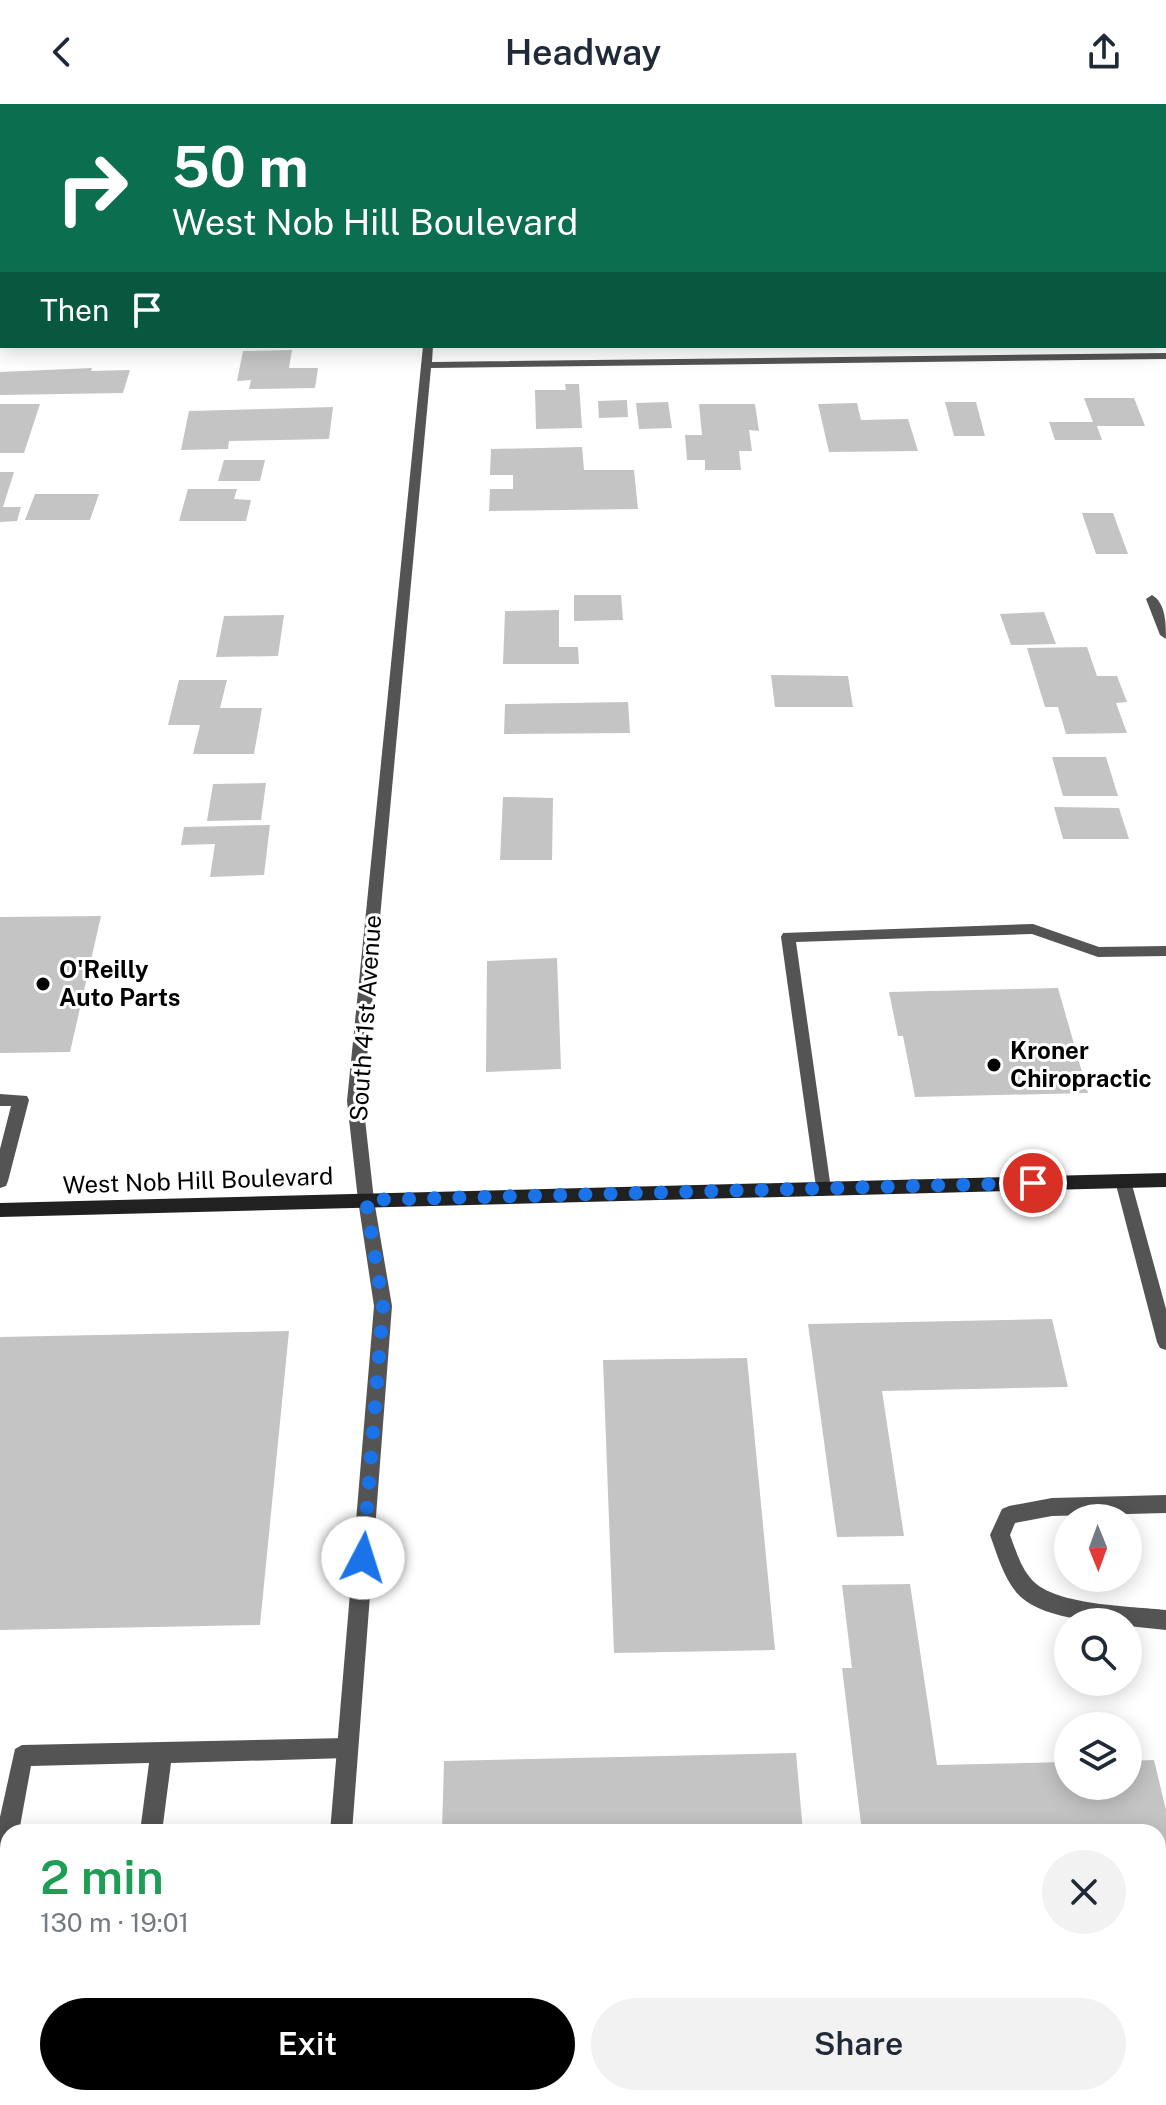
<!DOCTYPE html>
<html lang="en">
<head>
<meta charset="utf-8">
<style>
  :root { --surface:#fff; --page:#f2f2f3; --text:#1f2937; --muted:#747a83; --accent:#000 }
  body { margin:0; font-family:"Public Sans",sans-serif; background:var(--page); color:var(--text); height:100vh; display:flex; flex-direction:column; font-size:30px; white-space:nowrap }
  * { box-sizing:border-box; margin:0 }
  p { font-size:26px; color:var(--muted) }
  .icon { flex:none; width:44px; height:44px; fill:none; stroke:currentColor; stroke-width:2; stroke-linecap:round; stroke-linejoin:round }
  .map { position:relative; flex:1; overflow:hidden }
  .drawer { position:absolute; left:0px; top:1720px; width:1166px; height:282px; display:flex; flex-direction:column; background:var(--surface); border-radius:24px 24px 0 0; box-shadow:0 4px 20px #0003 }
  .drawer>* { flex:none }
  .guide { position:absolute; left:0px; top:0px; width:1166px; height:244px; box-shadow:0 4px 20px #0003; background:#0b6e4f; color:#fff; overflow:hidden }
  .needle { width:52px; rotate:179deg }
  .tools { position:absolute; left:1054px; top:1400px; display:grid; gap:16px }
  .tools a { display:grid; place-items:center; width:88px; height:88px; border-radius:50%; background:var(--surface); box-shadow:0 4px 20px #0003; font-size:40px }
  .pin { position:absolute; display:grid; place-items:center; width:68px; height:68px; color:#fff; margin:-34px; border:4px solid #fff; border-radius:50%; box-shadow:0 2px 8px #0007 }
  .me { position:absolute; width:88px; margin:-44px; rotate:5deg; stroke-linejoin:round; filter:drop-shadow(0 0 6px #0008) }
  .turn { display:flex; align-items:center; gap:28px; height:168px; padding:0 40px; font-size:36px }
  .turn .icon { width:104px; height:104px; stroke-width:2.5 }
  .turn b { display:block; font-size:56px; line-height:68px }
  .then { display:flex; align-items:center; height:76px; padding:0 40px; background:#0003; gap:16px; font-size:30px }
  .round { display:grid; place-items:center; flex:none; width:84px; height:84px; border-radius:42px; background:var(--page) }
  .summary { display:flex; align-items:center; justify-content:space-between; height:136px; padding:0 40px }
  h1 { font-size:48px; font-weight:600; line-height:60px; color:#1e9e55 }
  .action { display:flex; gap:16px; margin-top:auto; padding:16px 40px }
  .action a { flex:1; height:92px; border-radius:48px; background:var(--accent); color:#fff; font-size:32px; font-weight:600; line-height:92px; text-align:center }
  .action a+a { background:var(--page); color:var(--text) }
  header { display:flex; justify-content:space-between; align-items:center; height:104px; padding:0 40px; background:var(--surface); font-size:36px; font-weight:600 }
  .map>svg:first-child { display:block }
  .building { fill:#c4c4c4 }
  .lines { fill:none; stroke-linecap:round; stroke-linejoin:round }
  .primary-casing { stroke:#dbdbdb; stroke-width:23 }
  .service { fill:#545454; fill-rule:evenodd }
  .minor { fill:#545454; fill-rule:evenodd }
  .secondary { fill:#212121; fill-rule:evenodd }
  .primary { stroke:#000; stroke-width:20 }
  .route { stroke:#1a73e8; stroke-width:14; stroke-dasharray:0 25.2 }
  .poi-dot { fill:#000; stroke:#fff; stroke-width:3 }
  .labels { text-anchor:middle; stroke-width:6; stroke-linejoin:round; paint-order:stroke }
  .poi-label { font-size:24px; font-weight:bold; fill:#000; stroke:#fff; text-anchor:start }
  .street-label { font-size:24px; fill:#000; stroke:#fff }
</style>
</head>
<body>
<header><svg class="icon" aria-label="back" viewBox="0 0 24 24"><path d="M15 5l-7 7 7 7"/></svg>Headway<svg class="icon" aria-label="share" viewBox="0 0 24 24"><path d="M12 15V3M7 8l5-5 5 5M5 13v7h14v-7"/></svg></header>
<div class="map">
<svg width="1166" height="2001" viewBox="0 0 1166 2001">
  <rect width="100%" height="100%" fill="#fff"/>
  <!-- building -->
  <path class="building" d="M292,246L289,264H318L315,284L249,285L251,276L237,277L243,247Z
    M92,264L91,267L130,266L123,289L0,291V268Z
    M565,280H579L582,324L536,325L535,286H566Z
    M1084,294H1134L1145,322H1097L1102,336H1055L1049,318H1093Z
    M627,296L628,313L599,314L598,297Z
    M668,298L672,324L639,325L636,299Z
    M945,298H976L985,332H954Z
    M857,299L861,316L908,315L918,347L829,348L818,300Z
    M0,300H40L24,349H0Z
    M699,300H755L759,327L749,326L752,347H739L741,366H705V356H687L685,331H702Z
    M333,303L329,335L229,337L228,345L181,346L189,307Z
    M582,343L584,366H634L638,405L489,407L490,385H513V371H490L491,345Z
    M224,356H265L260,377H218Z
    M0,368H14L3,403H21L17,417L0,418Z
    M188,385H237L234,395L251,396L246,417H179Z
    M35,390H99L90,416H25Z
    M1082,409H1113L1128,450H1096Z
    M574,491H621L623,516L574,517Z
    M559,506V543H578L579,560H503L505,507Z
    M1044,508L1056,540L1011,541L1000,510Z
    M284,511L278,552L216,553L224,512Z
    M1087,543L1097,572H1117L1127,598L1116,599L1127,629L1066,630L1058,603H1045L1027,544Z
    M771,571L848,572L853,603H775Z
    M179,576H227L220,604H262L254,650H193L200,621H168Z
    M628,598L630,629L504,630L505,600Z
    M1052,653H1106L1118,692H1063Z
    M266,679L261,716L207,717L213,680Z
    M503,693L553,694L552,756H500Z
    M1054,703L1119,704L1129,735H1063Z
    M270,721L264,771L210,773L215,740L181,741L184,723Z
    M101,812L70,948L0,949V813Z
    M557,854L561,965L486,968L487,857Z
    M1058,884L1088,989L915,993L903,932H898L889,888Z
    M1052,1215L1068,1283L882,1287L904,1432L837,1433L808,1220Z
    M289,1227L260,1521L0,1526V1233Z
    M747,1254L775,1546L614,1549L603,1256Z
    M910,1480L937,1661L1068,1658V1682H1128V1657L1154,1656L1166,1706V1754H1158V1728H862L842,1564H852L842,1481Z
    M796,1649L803,1728H442L444,1657Z
    M1158,1832H1166V1990H1158Z
    M713,1994H829L830,2001H713Z"/>
  <g class="lines">
    <!-- primary casing -->
    <g class="primary-casing">
      <path id="primary" d="M38,2L39,0
        M0,81L2,77"/>
    </g>
    <!-- service -->
    <path class="service" d="M0,0H42L43,1L2,2L0,4Z
      M0,57H2V63H0Z
      M1033,820L1099,843L1166,842V852L1098,853L1032,830L796,838L831,1085L829,1090L823,1092L817,1090L781,833L783,829Z
      M0,990L27,992L29,996L8,1077L6,1082L0,1084V1045L11,1002H0Z
      M1166,1391V1409L1052,1412L1015,1419L1010,1431C1016,1447 1021,1464 1032,1476C1056,1502 1132,1502 1166,1506V1526L1128,1522V1518C1096,1518 1038,1515 1016,1488C1003,1472 997,1450 990,1431L1002,1405L1009,1402L1052,1394Z
      M347,1634L354,1637L357,1644L354,1651L347,1654L171,1659L162,1728H140L149,1659L31,1662L19,1728H8V1780L0,1784V1713L15,1645L22,1641Z
      M104,1994H128L127,2001H103Z"/>
    <!-- minor -->
    <path class="minor" d="M446,0H454V2H446Z
      M1164,35H1166V41H1164Z
      M423,242H433L432,258L1166,249V255L431,264L363,997L374,1096L392,1202L352,1728H330L374,1202L358,1096L347,997Z
      M1152,491C1166,499 1166,520 1166,535L1160,531L1146,495Z
      M1123,1070L1129,1072L1131,1077L1166,1205V1246L1160,1244L1157,1238L1115,1077L1117,1072Z
      M307,1994H331V2001H307Z"/>
    <!-- secondary -->
    <path class="secondary" d="M1166,1069V1083L0,1113V1099Z"/>
    <!-- primary -->
    <use href="#primary" class="primary"/>
  </g>
  <g class="lines">
    <!-- route -->
    <path class="route" d="M363,1454L383,1202L366,1096L1033,1079"/>
  </g>
  <!-- markers -->
  <g class="poi-dot">
    <circle cx="43" cy="880" r="8"/>
    <circle cx="994" cy="961" r="8"/>
  </g>
  <g class="labels">
    <!-- poi labels -->
    <g class="poi-label">
      <text x="59" y="874">O'Reilly<tspan x="59" dy="28">Auto Parts</tspan></text>
      <text x="1010" y="955">Kroner<tspan x="1010" dy="28">Chiropractic</tspan></text>
    </g>
    <!-- street labels -->
    <g class="street-label">
      <text transform="translate(366 914) rotate(-86)" y="8">South 41st Avenue</text>
      <text transform="translate(198 1077) rotate(-2)" y="8">West Nob Hill Boulevard</text>
    </g>
  </g>
</svg>
<div class="tools">
<a><svg class="needle" viewBox="-14 -14 28 28"><path d="M0-13l5 13h-10z" fill="#e53935"/><path d="M0 13l5-13h-10z" fill="#747a83"/></svg></a>
<a><svg class="icon" aria-label="search" viewBox="0 0 24 24"><circle cx="10" cy="10" r="6"/><path d="M15 15l6 6"/></svg></a>
<a><svg class="icon" aria-label="layers" viewBox="0 0 24 24"><path d="M12 4l9 5-9 5-9-5zM3 14l9 5 9-5"/></svg></a>
</div>
<div class="pin" style="left:1033px;top:1079px;background:#d93025"><svg class="icon" aria-label="arrive" viewBox="0 0 24 24"><path d="M6 21V4h12l-3 4 3 4H6"/></svg></div>
<svg class="me" style="left:363px;top:1454px" viewBox="-20 -20 40 40"><circle r="19" fill="#fff"/><path d="M0-13L10 11 0 6-10 11z" fill="#1a73e8"/></svg>
<div class="guide">
<div class="turn"><svg class="icon" aria-label="right" viewBox="0 0 24 24"><path d="M7 20v-9h11M14 6l5 5-5 5"/></svg><div><b>50 m</b>West Nob Hill Boulevard</div></div>
<div class="then">Then<svg class="icon" aria-label="arrive" viewBox="0 0 24 24"><path d="M6 21V4h12l-3 4 3 4H6"/></svg></div>
</div>
<section class="drawer">
<div class="summary"><div><h1>2 min</h1><p>130 m · 19:01</p></div><a class="round"><svg class="icon" aria-label="close" viewBox="0 0 24 24"><path d="M6 6l12 12M18 6L6 18"/></svg></a></div>
<div class="action"><a>Exit</a><a>Share</a></div>
</section>
</div>
</body>
</html>
